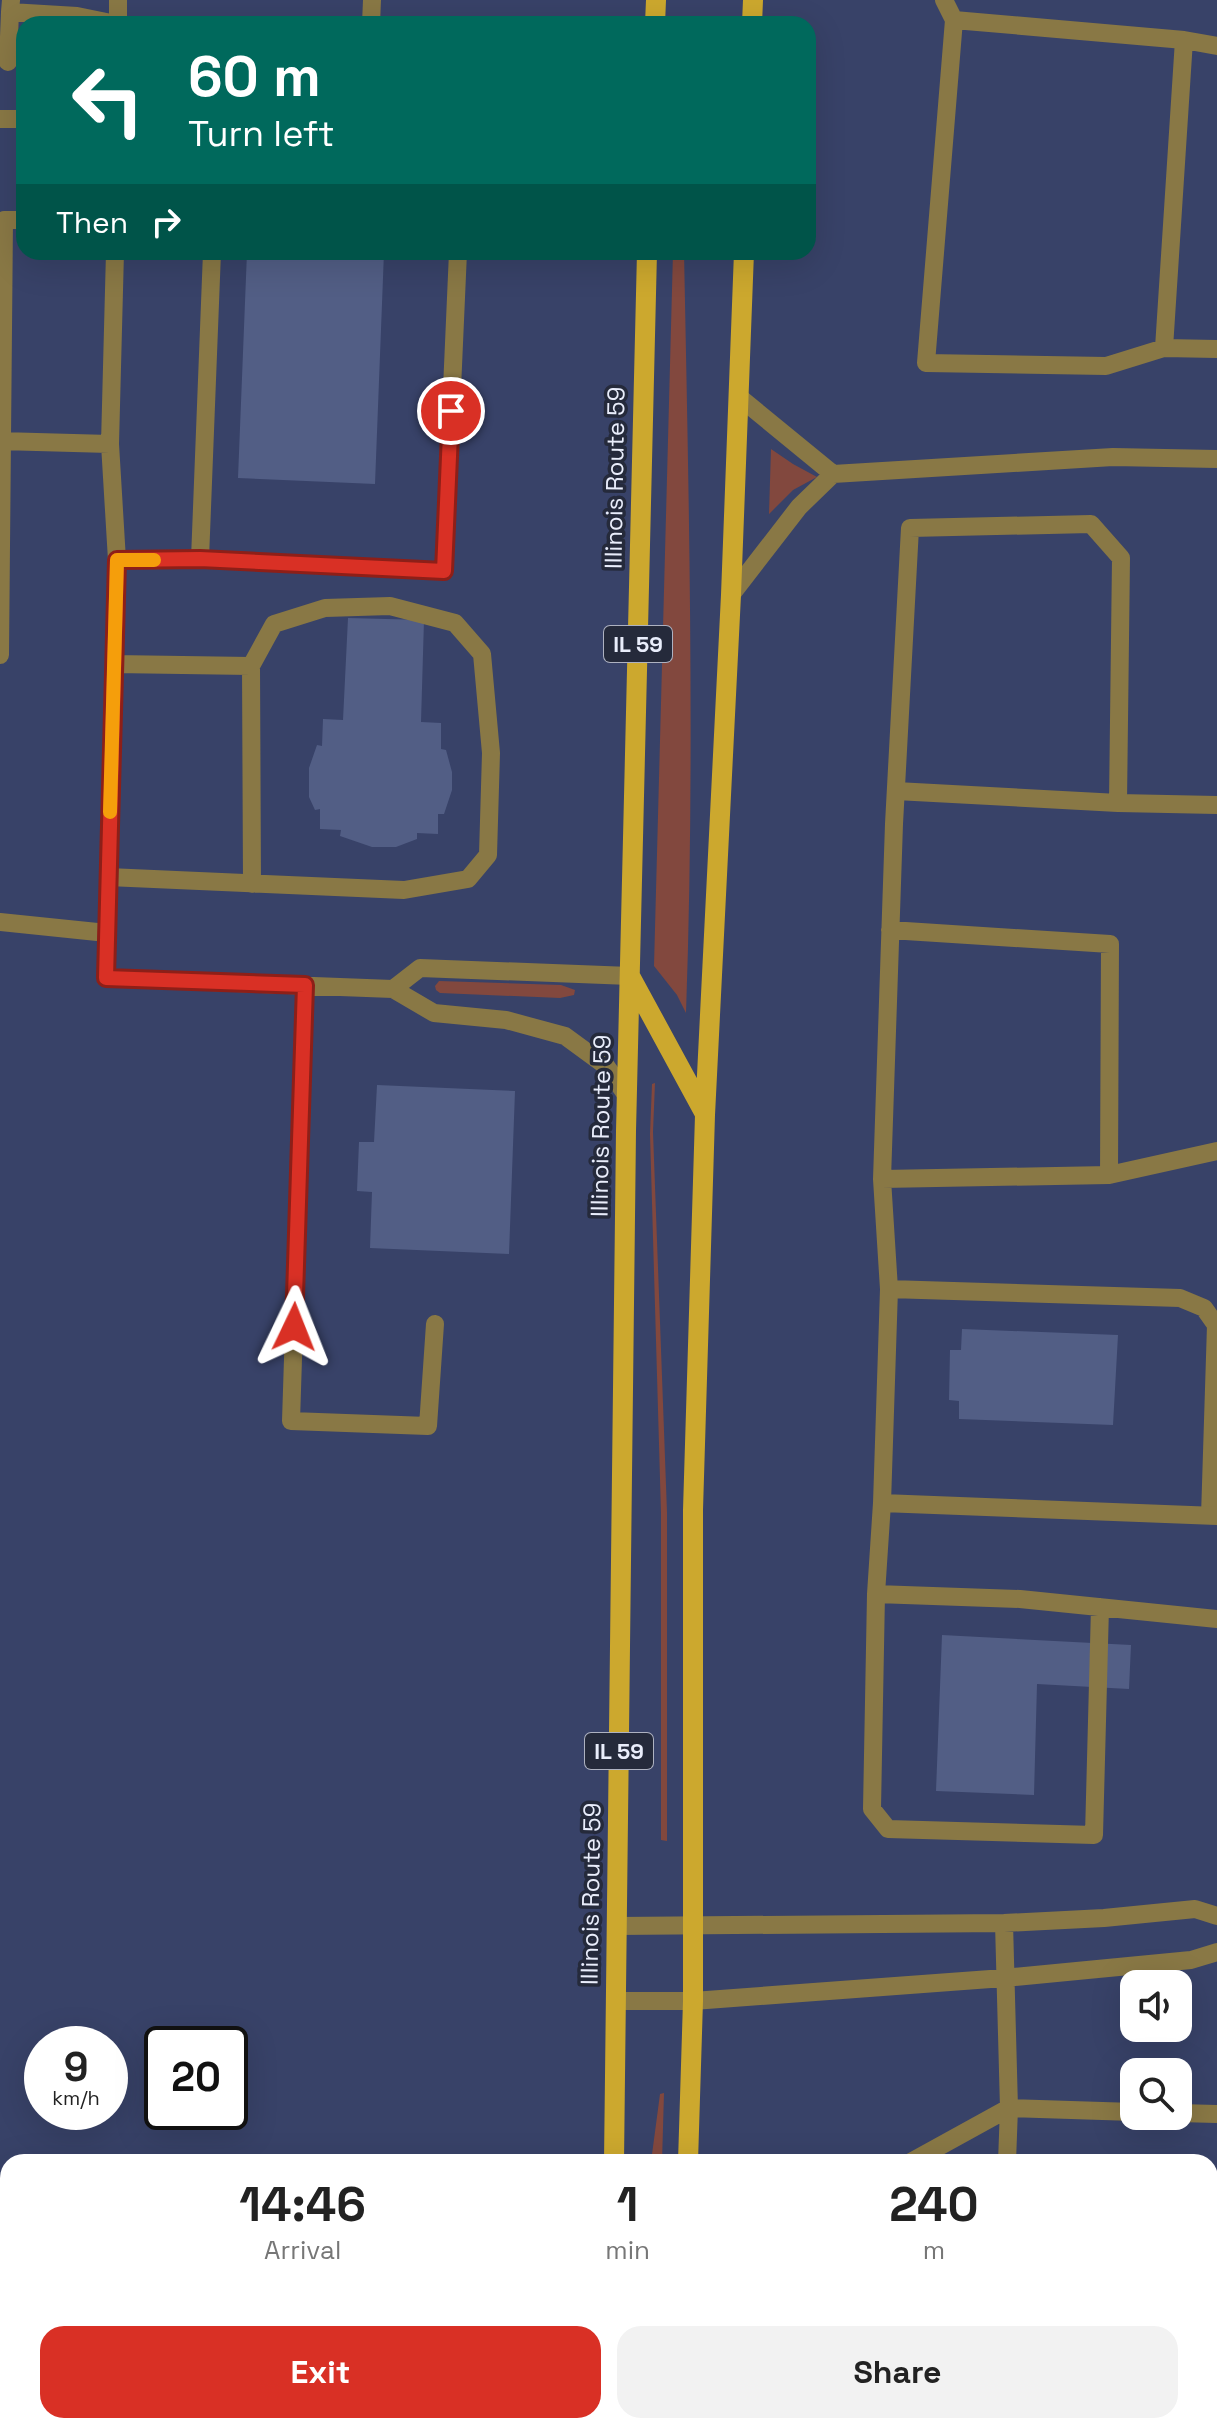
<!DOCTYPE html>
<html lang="en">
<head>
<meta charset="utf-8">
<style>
  :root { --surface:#fff; --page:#f2f2f2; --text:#222; --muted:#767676; --accent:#d93025 }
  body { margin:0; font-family:"Space Grotesk",sans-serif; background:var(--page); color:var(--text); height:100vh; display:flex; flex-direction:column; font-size:30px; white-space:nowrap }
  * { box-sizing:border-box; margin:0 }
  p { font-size:26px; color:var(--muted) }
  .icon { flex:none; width:44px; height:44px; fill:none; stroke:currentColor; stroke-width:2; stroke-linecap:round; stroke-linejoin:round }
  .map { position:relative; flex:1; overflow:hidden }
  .panel { position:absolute; left:0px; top:2154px; width:1218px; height:280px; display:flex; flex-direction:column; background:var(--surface); border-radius:24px 24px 0 0; box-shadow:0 8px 32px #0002 }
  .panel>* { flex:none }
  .hud { position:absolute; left:16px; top:16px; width:800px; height:244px; border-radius:24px; box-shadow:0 8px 32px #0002; background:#00695c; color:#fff; overflow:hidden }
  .tools { position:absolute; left:1120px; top:1970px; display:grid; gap:16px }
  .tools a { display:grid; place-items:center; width:72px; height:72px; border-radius:16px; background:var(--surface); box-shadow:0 8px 32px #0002; font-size:40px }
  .speed { position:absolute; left:24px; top:2026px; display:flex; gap:16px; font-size:40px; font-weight:700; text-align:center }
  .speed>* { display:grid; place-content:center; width:104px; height:104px; border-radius:50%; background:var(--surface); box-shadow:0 8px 32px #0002; line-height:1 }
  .speed small { font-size:20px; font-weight:400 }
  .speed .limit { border:4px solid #111; border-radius:12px; background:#fff; color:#111 }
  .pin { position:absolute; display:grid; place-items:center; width:68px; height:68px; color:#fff; margin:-34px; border:4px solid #fff; border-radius:50%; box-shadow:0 2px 8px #0007 }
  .me { position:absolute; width:88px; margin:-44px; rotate:2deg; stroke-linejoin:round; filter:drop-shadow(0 0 6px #0008) }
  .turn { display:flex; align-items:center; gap:28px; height:168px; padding:0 40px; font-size:36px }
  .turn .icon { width:104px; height:104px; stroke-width:2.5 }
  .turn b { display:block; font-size:56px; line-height:68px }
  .then { display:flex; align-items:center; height:76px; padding:0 40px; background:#0003; gap:16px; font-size:30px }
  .eta { display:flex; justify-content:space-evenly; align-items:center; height:136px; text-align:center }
  .eta b { font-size:48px; font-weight:700; line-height:56px }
  .primary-button { display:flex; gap:16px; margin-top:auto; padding:16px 40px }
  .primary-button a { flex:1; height:92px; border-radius:24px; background:var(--accent); color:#fff; font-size:32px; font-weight:700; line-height:92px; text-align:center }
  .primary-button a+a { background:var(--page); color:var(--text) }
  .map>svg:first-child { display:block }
  .green { fill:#82483e }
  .building { fill:#525e85 }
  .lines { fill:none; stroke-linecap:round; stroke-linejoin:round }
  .service { stroke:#897845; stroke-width:18 }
  .minor { stroke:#897845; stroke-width:20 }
  .primary { stroke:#cca82e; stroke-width:20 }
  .route-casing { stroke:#8d1f18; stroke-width:20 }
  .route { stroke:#d93025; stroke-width:14 }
  .slow { stroke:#f59e0b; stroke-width:14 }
  .labels { text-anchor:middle; stroke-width:7; stroke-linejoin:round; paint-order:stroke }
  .shield { fill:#252a3b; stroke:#aeb2c1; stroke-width:2 }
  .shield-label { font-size:22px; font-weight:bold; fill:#e9edfb }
  .street-label { font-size:24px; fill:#e9edfb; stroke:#252a3b }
</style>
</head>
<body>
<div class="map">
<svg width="1217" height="2434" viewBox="0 0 1217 2434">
  <rect width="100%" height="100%" fill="#384268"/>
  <!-- green -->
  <path class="green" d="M673,252H684C689,505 695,761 686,1013L677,995L654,966Z
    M771,449L793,464L817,477L793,490L769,514Z
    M439,981L561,985L575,990L574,995L560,998L440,993L436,990L435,986Z
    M655,1083L653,1132L667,1512V1841L661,1840V1513L650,1134L652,1084Z
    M664,2093L662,2162H651L660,2094Z"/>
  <!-- building -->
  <path class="building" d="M247,252H384L375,484L238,478Z
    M348,618L424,620L421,722L441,723V749L446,750L452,772V790L444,814H438V834L417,833V839L396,847H372L340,836L341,830L320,829V809L315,810L309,797V768L317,745L322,746L323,719L343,720Z
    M377,1085L515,1091L509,1254L370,1248L372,1192L357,1191L359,1142H374Z
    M962,1329L1118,1335L1113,1425L959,1419V1401L949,1400L950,1350H961Z
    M942,1635L1131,1645L1129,1689L1037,1684L1034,1795L936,1791Z
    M920,2426H965V2434H919Z"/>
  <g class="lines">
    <!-- service -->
    <path class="service" d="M11,0L10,12L77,16L116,24
      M944,0L954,20L926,363L1106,366L1164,348L1217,349
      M954,20L1184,40L1217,46
      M118,24V0
      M371,24L372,0
      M8,62L10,12
      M0,119H24
      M115,252L110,444L117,560L106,978L393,989L434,1013L506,1020L565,1036L606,1066L627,1096
      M1164,348L1184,40
      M739,397L833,474
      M0,441L110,444
      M200,559L212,252
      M117,560L200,559L444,571L458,252
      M731,595L799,507L833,474L1113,457L1217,459
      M0,655L4,220H24
      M251,666L252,884
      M896,791L1118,803
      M108,877L404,890L468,879L488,855L491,753L482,654L455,623L390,606L325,608L274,624L251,666L114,664
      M0,922L107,933
      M890,930L1110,944L1109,1175
      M305,985L291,1421L428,1426L435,1324
      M393,989L420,968L630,976
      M882,1179L894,824L910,528L1091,524L1121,558L1118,803L1217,805
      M889,1289L882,1179L1109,1175L1217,1151
      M882,1503L1217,1516
      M876,1594L1020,1599L1217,1619
      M1100,1607L1094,1835L888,1829L872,1809L876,1594L882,1503L889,1289L1180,1298L1204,1308L1216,1325L1210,1516
      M1004,1923L1009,2108L1134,2112
      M617,1926L1004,1923L1104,1918L1195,1909L1217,1916
      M616,2001H693L1004,1978L1191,1960L1217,1952
      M1178,2113L1217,2114
      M911,2162L1009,2108
      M1007,2162L1009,2108
      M866,2434V2426
      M999,2434V2426"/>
    <!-- minor -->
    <path class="minor" d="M218,2434L219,2426"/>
    <!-- primary -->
    <path class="primary" d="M655,24L656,0
      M752,24L753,0
      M630,976L705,1114
      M614,2162L626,1131L647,252
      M688,2162L693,2001V1510L705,1115L731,595L744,252
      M606,2434L607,2426
      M680,2434V2426"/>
  </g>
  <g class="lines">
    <!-- route casing -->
    <g class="route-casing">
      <path id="route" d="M294,1327L305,985L106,978L117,560L200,559L444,571L451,411"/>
    </g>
    <!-- route -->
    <use href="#route" class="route"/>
    <!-- slow -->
    <path class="slow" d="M110,812L117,560H154"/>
  </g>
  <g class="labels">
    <!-- shield labels -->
    <g class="shield">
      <rect x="604" y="626" width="68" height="36" rx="6"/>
      <rect x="585" y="1733" width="68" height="36" rx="6"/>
    </g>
    <g class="shield-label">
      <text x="638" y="652">IL 59</text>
      <text x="619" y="1759">IL 59</text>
    </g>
    <!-- street labels -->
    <g class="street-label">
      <text transform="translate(615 478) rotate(-89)" y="8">Illinois Route 59</text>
      <text transform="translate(601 1126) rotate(-89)" y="8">Illinois Route 59</text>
      <text transform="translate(591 1894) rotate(-89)" y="8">Illinois Route 59</text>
    </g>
  </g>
</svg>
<div class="tools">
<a><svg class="icon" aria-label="sound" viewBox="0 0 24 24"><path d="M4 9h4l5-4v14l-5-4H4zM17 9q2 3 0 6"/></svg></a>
<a><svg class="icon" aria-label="search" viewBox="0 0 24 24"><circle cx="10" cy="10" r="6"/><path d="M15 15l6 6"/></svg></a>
</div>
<div class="speed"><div>9<small>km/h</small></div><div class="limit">20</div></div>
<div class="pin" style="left:451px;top:411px;background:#d93025"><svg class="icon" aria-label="arrive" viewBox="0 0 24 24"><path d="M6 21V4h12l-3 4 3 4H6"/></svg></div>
<svg class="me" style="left:294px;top:1327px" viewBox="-20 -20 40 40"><path d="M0-17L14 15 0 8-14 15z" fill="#d93025" stroke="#fff" stroke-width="4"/></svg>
<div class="hud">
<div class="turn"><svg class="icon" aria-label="left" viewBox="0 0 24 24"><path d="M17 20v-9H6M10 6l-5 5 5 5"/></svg><div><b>60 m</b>Turn left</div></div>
<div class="then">Then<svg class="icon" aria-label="right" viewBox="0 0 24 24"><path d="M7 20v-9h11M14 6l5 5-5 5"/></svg></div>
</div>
<section class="panel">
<div class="eta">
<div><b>14:46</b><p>Arrival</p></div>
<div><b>1</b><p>min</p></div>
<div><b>240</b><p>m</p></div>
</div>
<div class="primary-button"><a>Exit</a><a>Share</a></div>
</section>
</div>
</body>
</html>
